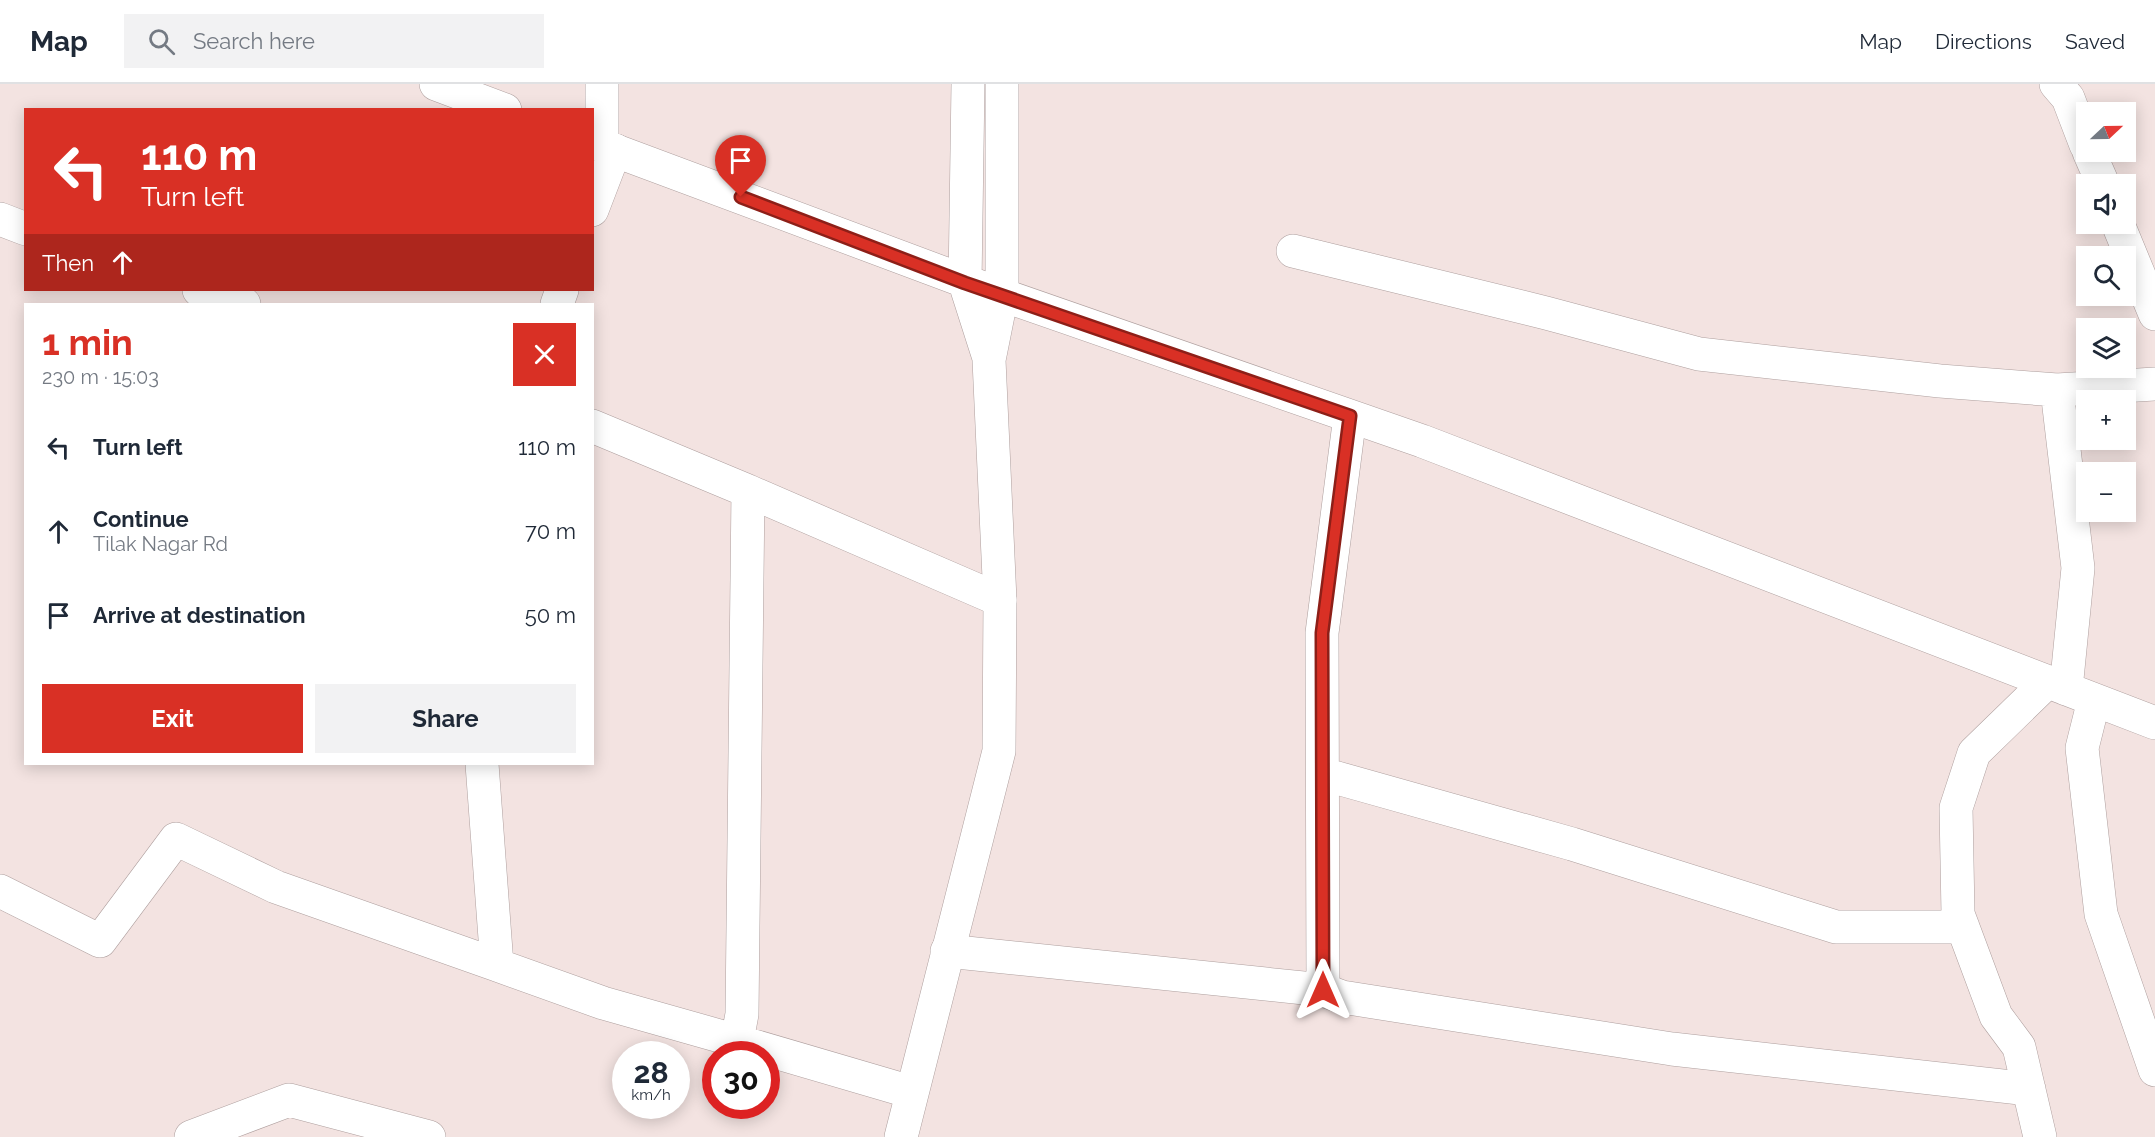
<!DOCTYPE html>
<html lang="en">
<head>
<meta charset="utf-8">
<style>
  :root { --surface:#fff; --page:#f2f2f3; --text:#1f2937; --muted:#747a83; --line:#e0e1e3; --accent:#d93025 }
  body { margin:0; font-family:Raleway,sans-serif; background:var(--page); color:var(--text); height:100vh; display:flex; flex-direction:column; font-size:22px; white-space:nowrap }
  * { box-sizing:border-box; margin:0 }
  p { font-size:20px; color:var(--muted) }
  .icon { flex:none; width:33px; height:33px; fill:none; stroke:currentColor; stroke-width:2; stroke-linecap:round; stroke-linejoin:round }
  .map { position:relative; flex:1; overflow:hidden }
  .drawer { position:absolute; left:24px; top:219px; width:570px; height:462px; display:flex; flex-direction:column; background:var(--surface); border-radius:0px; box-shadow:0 3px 15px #0003 }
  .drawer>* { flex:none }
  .hud { position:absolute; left:24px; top:24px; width:570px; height:183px; border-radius:0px; box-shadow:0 3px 15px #0003; background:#d93025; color:#fff; overflow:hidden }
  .needle { width:39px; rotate:68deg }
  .tools { position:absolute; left:2076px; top:18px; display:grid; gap:12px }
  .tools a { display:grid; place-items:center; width:60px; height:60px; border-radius:0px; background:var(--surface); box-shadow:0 3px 15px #0003; font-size:30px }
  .speed { position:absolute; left:612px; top:957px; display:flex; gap:12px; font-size:30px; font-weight:700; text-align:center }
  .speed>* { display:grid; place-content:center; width:78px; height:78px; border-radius:50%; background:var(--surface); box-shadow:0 3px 15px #0003; line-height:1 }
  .speed small { font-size:15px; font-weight:400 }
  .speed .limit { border:9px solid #d22; background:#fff; color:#111 }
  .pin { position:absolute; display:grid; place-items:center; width:51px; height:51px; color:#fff; margin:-62px -26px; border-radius:50% 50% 50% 0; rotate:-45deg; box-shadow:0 0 6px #0007 }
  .pin .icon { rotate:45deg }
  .me { position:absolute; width:66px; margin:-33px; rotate:0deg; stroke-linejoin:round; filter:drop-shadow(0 0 4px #0008) }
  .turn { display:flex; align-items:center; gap:21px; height:126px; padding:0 18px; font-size:27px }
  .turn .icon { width:78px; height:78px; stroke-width:2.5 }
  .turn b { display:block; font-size:42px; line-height:51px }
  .then { display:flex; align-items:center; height:57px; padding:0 18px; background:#0003; gap:12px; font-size:22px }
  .round { display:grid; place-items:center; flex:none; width:63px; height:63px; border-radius:0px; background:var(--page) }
  .head { display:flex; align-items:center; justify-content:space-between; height:102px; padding:0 18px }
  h1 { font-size:36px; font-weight:700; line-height:45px; color:var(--accent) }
  .cta { display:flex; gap:12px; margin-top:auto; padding:12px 18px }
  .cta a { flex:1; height:69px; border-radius:0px; background:var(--accent); color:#fff; font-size:24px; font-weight:700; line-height:69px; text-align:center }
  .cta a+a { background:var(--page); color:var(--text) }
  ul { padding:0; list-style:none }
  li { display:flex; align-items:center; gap:18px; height:84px; padding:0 18px }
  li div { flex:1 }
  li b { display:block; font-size:22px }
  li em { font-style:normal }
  header { display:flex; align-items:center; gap:36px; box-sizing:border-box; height:84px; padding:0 30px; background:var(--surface); border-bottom:2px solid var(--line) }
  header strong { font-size:28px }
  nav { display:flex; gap:33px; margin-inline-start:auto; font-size:21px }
  .search { width:420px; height:54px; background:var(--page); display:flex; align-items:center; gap:15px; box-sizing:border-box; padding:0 21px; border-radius:0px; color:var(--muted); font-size:22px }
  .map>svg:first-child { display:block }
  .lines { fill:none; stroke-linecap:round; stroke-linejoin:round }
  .minor-casing { stroke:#ae9f9e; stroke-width:34 }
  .tertiary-casing { stroke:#ae9f9e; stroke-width:34 }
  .minor { stroke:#fff; stroke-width:33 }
  .tertiary { stroke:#fff; stroke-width:33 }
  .route-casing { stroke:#8d1f18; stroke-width:15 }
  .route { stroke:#d93025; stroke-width:10 }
</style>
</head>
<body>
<header>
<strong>Map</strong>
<div class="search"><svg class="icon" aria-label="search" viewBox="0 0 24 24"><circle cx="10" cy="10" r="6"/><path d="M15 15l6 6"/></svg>Search here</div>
<nav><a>Map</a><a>Directions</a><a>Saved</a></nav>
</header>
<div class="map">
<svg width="2155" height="1053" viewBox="0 0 2155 1053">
  <rect width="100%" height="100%" fill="#f3e3e1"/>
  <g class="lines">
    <!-- minor casing -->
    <g class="minor-casing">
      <path id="minor" d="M602,0V62
        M2056,0L2068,14L2086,61
        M2089,68L2103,100
        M592,126L615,66
        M0,135L26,145
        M2118,140L2155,230
        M1293,167L1546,229L1699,270L1940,297L2057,306L2155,300
        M199,206L244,220
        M1002,211L1422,357L2155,639
        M557,220L562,206
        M2057,306L2078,484L2066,605
        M592,342L748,407
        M2094,616L2082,664L2101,830L2155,986
        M482,680L497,881L603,919L737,957L742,930L748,407L1000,516
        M1323,690L1572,760L1836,843H1963
        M0,807L100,857L176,755L276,803L497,881
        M947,867L1323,906L1342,913L1672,965L2029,1005
        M1323,906L1322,549L1350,332
        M737,957L911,1008
        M191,1053L289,1016L429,1053
        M2040,1053L2019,963L1996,932L1958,830L1956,724L1974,669L2047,598"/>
    </g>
    <!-- tertiary casing -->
    <g class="tertiary-casing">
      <path id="tertiary" d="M436,0L505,26
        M968,0L965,199L989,274
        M592,58L1002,211
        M901,1053L999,667L1000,516L989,276L1002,211V0"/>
    </g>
    <!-- minor -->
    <use href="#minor" class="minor"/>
    <!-- tertiary -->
    <use href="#tertiary" class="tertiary"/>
  </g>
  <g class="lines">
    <!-- route casing -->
    <g class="route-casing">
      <path id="route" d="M741,113L965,199L1350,332L1322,549L1323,906"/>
    </g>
    <!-- route -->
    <use href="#route" class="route"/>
  </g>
</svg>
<div class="tools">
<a><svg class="needle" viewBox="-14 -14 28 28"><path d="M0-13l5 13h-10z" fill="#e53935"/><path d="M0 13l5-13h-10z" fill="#747a83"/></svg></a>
<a><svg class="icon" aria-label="sound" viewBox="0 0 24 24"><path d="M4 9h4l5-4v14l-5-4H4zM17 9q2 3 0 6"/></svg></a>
<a><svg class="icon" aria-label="search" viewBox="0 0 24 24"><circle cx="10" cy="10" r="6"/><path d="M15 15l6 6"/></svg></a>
<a><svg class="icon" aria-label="layers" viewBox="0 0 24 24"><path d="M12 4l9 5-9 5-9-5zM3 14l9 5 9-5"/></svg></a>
<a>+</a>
<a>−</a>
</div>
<div class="speed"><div>28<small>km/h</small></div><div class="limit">30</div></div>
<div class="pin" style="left:741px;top:113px;background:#d93025"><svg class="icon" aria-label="arrive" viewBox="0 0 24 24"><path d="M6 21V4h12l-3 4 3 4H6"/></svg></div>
<svg class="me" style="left:1323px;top:906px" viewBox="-20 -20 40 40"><path d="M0-17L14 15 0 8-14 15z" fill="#d93025" stroke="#fff" stroke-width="4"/></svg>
<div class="hud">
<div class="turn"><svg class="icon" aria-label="left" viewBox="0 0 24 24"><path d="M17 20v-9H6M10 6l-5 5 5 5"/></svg><div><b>110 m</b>Turn left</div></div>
<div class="then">Then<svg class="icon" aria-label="ahead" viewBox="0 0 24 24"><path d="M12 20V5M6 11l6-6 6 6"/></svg></div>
</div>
<section class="drawer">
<div class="head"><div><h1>1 min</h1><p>230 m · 15:03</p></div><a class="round" style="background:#d93025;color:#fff"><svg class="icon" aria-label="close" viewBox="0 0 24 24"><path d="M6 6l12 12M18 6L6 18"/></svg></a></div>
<ul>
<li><svg class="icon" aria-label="left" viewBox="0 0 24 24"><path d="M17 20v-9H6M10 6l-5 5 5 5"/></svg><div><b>Turn left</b></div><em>110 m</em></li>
<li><svg class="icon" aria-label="ahead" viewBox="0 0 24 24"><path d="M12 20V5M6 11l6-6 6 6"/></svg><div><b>Continue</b><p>Tilak Nagar Rd</p></div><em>70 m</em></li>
<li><svg class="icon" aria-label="arrive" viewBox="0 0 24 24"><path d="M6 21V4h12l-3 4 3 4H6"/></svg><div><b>Arrive at destination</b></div><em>50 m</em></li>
</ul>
<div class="cta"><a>Exit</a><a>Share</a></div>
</section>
</div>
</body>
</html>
